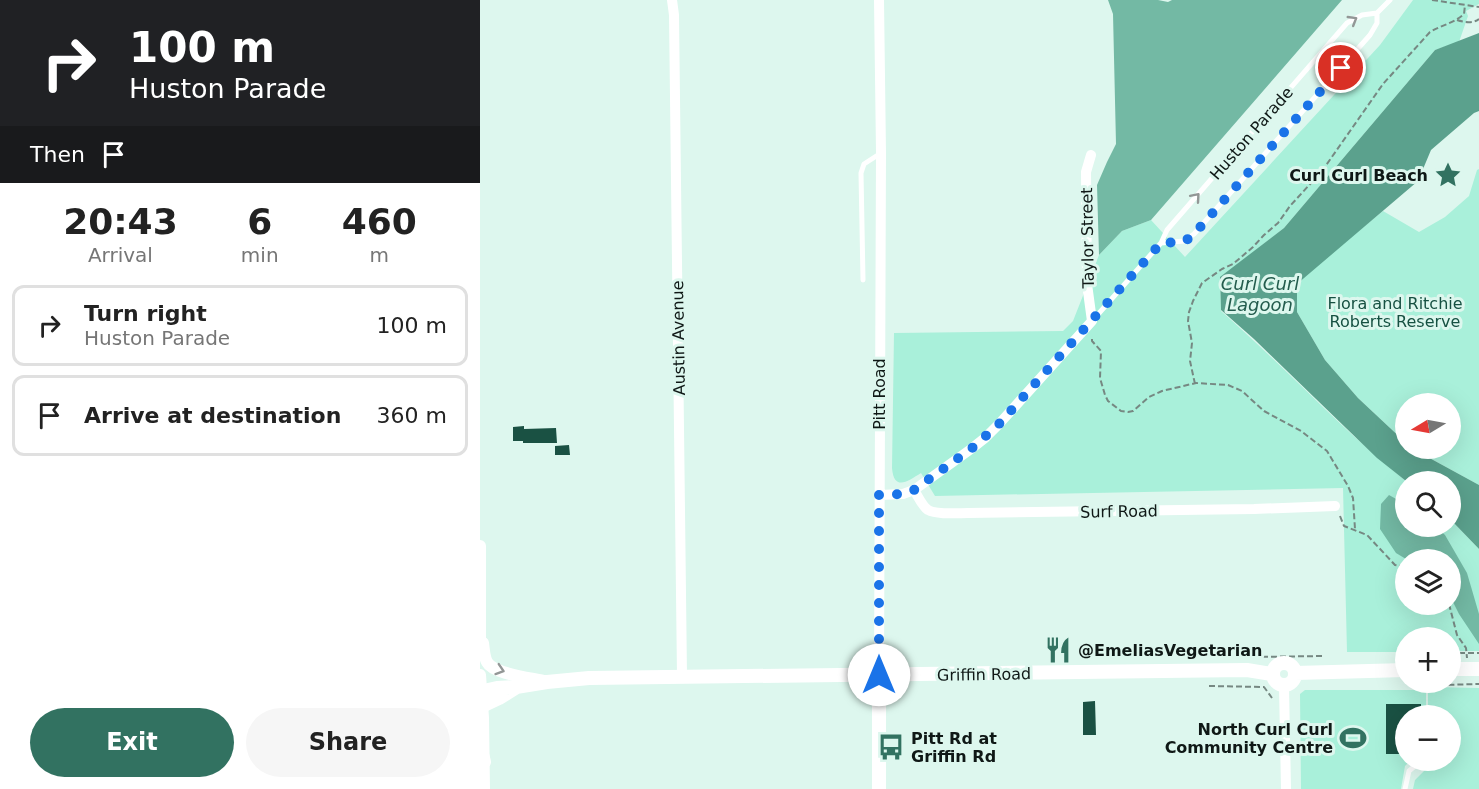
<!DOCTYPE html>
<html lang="en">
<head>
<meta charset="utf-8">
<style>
  :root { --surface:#fff; --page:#f6f6f6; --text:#222; --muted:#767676; --line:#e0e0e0; --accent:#327261 }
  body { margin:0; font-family:"DejaVu Sans",sans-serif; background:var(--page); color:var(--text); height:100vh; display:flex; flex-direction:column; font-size:22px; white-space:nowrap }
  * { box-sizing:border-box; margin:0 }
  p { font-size:20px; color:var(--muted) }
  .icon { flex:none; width:33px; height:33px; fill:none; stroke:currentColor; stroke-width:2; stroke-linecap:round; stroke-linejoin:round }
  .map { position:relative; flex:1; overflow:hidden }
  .drawer { display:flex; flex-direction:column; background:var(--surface); width:480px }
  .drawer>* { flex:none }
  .banner { background:#202124; color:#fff; overflow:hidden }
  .needle { width:39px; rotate:260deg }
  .fabs { position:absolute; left:915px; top:393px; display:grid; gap:12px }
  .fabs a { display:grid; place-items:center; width:66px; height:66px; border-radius:50%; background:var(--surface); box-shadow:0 6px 24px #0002; font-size:30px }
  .pin { position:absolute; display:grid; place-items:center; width:51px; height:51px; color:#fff; margin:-26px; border:3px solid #fff; border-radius:50%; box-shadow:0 2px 6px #0007 }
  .me { position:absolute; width:66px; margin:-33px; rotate:0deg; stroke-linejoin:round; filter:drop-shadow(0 0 4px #0008) }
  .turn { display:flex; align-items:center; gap:21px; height:126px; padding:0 30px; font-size:27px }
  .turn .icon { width:78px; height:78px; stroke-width:2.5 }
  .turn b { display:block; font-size:42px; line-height:51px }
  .then { display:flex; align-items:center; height:57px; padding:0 30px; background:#0003; gap:12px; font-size:22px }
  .eta { display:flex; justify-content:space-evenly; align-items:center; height:102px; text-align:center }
  .eta b { font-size:36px; font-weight:800; line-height:42px }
  .cta { display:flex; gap:12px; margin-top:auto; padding:12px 30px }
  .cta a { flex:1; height:69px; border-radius:36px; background:var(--accent); color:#fff; font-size:24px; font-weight:800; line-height:69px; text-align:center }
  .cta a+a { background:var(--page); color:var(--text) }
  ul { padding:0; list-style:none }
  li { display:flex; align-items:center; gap:18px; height:81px; margin:0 12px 9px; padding:0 18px; border:3px solid var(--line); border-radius:12px }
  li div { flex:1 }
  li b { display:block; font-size:22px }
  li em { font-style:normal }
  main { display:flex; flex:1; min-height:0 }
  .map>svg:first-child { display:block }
  .green { fill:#a9f0da; fill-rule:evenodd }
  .forest { fill:#73b9a4 }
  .water { fill:#5ba18d }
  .building { fill:#1a5143 }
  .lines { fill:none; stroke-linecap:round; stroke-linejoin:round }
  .path { stroke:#768882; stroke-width:2; stroke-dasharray:6 3; stroke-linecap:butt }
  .service { stroke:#fff; stroke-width:5 }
  .minor { stroke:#fff; stroke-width:10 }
  .tertiary { stroke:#fff; stroke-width:12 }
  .secondary { stroke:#fff; stroke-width:14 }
  .oneway { stroke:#939796 }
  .route { stroke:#1a73e8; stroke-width:10; stroke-dasharray:0 18 }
  .labels { text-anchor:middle; stroke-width:6; stroke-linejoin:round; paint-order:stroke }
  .street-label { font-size:16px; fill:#0f1816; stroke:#ddf7ee }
  .poi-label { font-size:16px; font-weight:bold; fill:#0f1816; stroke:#ddf7ee; text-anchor:end }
  .park-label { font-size:16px; fill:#165142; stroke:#ddf7ee }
  .water-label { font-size:18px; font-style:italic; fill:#235c4d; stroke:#ddf7ee }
</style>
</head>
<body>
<main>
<section class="drawer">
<div class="banner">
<div class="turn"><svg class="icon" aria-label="right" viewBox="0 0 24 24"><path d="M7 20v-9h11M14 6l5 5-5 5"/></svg><div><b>100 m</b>Huston Parade</div></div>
<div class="then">Then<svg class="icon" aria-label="arrive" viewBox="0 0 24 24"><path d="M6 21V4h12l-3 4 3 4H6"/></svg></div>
</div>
<div class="eta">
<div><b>20:43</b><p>Arrival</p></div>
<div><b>6</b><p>min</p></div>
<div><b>460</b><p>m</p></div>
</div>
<ul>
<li><svg class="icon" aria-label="right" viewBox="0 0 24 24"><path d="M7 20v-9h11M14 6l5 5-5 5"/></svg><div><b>Turn right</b><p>Huston Parade</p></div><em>100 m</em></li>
<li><svg class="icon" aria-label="arrive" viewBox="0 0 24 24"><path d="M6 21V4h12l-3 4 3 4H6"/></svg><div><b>Arrive at destination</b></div><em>360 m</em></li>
</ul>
<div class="cta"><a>Exit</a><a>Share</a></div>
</section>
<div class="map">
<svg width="999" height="789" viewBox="0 0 999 789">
  <rect width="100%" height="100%" fill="#ddf7ee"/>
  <!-- green -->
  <path class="green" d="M933,0H999V4L986,11L988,16L979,42L955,50L804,228L740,278L741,311C804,366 861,429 926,481V526H970L971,520L999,549V651H971L970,638H926L925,652H867L863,488L455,496L441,473C428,481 414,492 412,468L414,333L583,331L593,321L619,255L642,231L671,220L705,257L900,45ZM926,560H970V604H926Z
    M999,169V485L933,449L970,448V404H926L925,442L878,398L845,360L817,312V283L854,251L903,211L939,232L965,217L989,196L997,170Z
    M948,687L999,688V789H933L935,780L948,767V761L970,760V716L948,715Z
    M825,690H946V715L926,716V760L930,761L925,766L921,789H821L820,694Z"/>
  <!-- forest -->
  <path class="forest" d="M628,0H678L688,2L692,0H862L671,220L642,231L619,255L617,185L627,162L636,144L633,14Z
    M909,495L925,504L926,526L956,527L965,535L987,573L999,614V644L979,614L971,598L970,560L926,559L916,553L900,529L901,504Z"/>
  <!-- water -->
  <path class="water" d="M999,33V111L994,113L951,150L938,181L817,284V312L845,360L878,398L925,442L926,448L933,449L999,485V549L971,520L970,482L926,481L897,458L774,339L741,310L740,277L804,228L955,50Z"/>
  <!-- building -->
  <path class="building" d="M44,426V429L76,428L77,443H43V441H33V427Z
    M89,445L90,455H75V446Z
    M615,701L616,735H603V702Z
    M906,704H941V716H926V754H906Z"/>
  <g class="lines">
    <!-- path -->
    <path class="path" d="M952,0L999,7
      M977,20C983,22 993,24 999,19
      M612,339V341L621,351L620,378L625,395L628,401L641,411L648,412L653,411L669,397L682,391L716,383L748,385L762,391L784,411L821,431L847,451L868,486L873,498L875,529
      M715,384L710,361L712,343L708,321L709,312L713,301L722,283L742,269L753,264L773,247L784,235L798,223L810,206L842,171L903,84L950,32C962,25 974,23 984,14L985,5
      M860,516L864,526L887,535L915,565L926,567
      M969,604L977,635L986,648L987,658
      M970,653H999
      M773,657L843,656
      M961,682L963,685L999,684
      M729,686L784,687L792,698"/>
    <!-- service -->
    <path class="service" d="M681,243L704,241L714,234L890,35L897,23V13
      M383,280L381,173L384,164L401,153
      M613,320L681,243L687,230L867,23L882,15L897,13L910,0
      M925,789L929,771L942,760"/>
    <!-- minor -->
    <path class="minor" d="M192,0L194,15L202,676
      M434,490C438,496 442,506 448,510C457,515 478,513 488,513L774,509L855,506
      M399,495L423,494L434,490L491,449L505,438L519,424L612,321L607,284L606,172L611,155
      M399,675L401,153L399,0
      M804,686L806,789"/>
    <!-- tertiary -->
    <path class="tertiary" d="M0,546V653
      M3,643C4,649 4,657 7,662C13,674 51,678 64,681
      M0,675L3,718L4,789"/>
    <!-- secondary -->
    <path class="secondary" d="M793 674a11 11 0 1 1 22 0a11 11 0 1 1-22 0Z
      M970,669H999
      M815,673L926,670
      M399,675V789
      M0,692L17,688L36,687L67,682L109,678L767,670L792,674
      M0,707L19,698L35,688
      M0,746L4,762"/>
  </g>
  <!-- one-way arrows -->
  <defs><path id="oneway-chevron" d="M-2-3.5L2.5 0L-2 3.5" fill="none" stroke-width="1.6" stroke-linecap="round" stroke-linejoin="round" transform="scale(1.5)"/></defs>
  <g class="oneway">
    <use href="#oneway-chevron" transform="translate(873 20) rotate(-31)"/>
    <use href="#oneway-chevron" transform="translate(716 197) rotate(-49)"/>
    <use href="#oneway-chevron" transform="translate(20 670) rotate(18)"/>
  </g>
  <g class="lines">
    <!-- route -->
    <path class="route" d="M399,675V495L423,494L434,490L491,449L519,424L681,243L704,242L714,234L861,68"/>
  </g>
  <!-- icons -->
  <defs>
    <g id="sight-bare" transform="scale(2.07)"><path d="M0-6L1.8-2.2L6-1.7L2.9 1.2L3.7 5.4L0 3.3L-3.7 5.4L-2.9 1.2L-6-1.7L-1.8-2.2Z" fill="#327261" stroke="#ddf7ee" stroke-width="2.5" paint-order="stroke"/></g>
    <g id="restaurant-bare" transform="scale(2.07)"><path d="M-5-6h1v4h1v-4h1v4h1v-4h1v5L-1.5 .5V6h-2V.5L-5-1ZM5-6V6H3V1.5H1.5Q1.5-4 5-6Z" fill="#327261" stroke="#ddf7ee" stroke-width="2.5" paint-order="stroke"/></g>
    <g id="stadium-bare" transform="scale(2.07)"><path d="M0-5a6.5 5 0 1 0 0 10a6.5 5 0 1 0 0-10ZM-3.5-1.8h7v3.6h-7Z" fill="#327261" stroke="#ddf7ee" stroke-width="2.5" paint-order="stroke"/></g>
    <g id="bus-bare" transform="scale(2.07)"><path d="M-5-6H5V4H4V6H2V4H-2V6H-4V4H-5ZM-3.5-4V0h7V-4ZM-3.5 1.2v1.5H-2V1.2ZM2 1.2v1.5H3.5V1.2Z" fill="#327261" stroke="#ddf7ee" stroke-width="2.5" paint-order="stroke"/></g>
  </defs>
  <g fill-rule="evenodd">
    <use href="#sight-bare" x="968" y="175"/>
    <use href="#restaurant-bare" x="578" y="650"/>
    <use href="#stadium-bare" x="873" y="738"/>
    <use href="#bus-bare" x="411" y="747"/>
  </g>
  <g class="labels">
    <!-- street labels -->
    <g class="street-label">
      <text transform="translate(771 133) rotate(-49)" y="6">Huston Parade</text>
      <text transform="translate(607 238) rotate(-91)" y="6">Taylor Street</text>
      <text transform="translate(198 338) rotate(-91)" y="6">Austin Avenue</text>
      <text transform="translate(399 394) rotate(-90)" y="6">Pitt Road</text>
      <text transform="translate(639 511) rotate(-1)" y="6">Surf Road</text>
      <text transform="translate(504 674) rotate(-1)" y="6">Griffin Road</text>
    </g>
    <!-- poi labels -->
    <g class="poi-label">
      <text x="948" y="181">Curl Curl Beach</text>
      <text x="598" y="656" text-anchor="start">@EmeliasVegetarian</text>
      <text x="853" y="735">North Curl Curl<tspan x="853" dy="18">Community Centre</tspan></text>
      <text x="431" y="744" text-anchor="start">Pitt Rd at<tspan x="431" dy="18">Griffin Rd</tspan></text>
    </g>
    <!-- park labels -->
    <g class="park-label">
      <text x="915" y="309">Flora and Ritchie<tspan x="915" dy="18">Roberts Reserve</tspan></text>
    </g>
    <!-- water labels -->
    <g class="water-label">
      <text x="780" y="290">Curl Curl<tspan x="780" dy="21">Lagoon</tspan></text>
    </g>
  </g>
</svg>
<div class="fabs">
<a><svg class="needle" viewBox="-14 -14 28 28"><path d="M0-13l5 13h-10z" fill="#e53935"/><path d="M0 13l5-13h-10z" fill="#767676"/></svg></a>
<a><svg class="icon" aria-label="search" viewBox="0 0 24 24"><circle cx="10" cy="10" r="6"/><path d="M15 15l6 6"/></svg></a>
<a><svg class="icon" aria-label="layers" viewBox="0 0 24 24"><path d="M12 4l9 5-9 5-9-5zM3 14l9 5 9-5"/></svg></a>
<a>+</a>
<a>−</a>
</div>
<div class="pin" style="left:861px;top:68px;background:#d93025"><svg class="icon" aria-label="arrive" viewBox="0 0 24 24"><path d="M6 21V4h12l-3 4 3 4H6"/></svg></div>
<svg class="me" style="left:399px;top:675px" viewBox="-20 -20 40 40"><circle r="19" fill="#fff"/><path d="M0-13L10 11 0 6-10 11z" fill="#1a73e8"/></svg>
</div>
</main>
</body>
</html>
